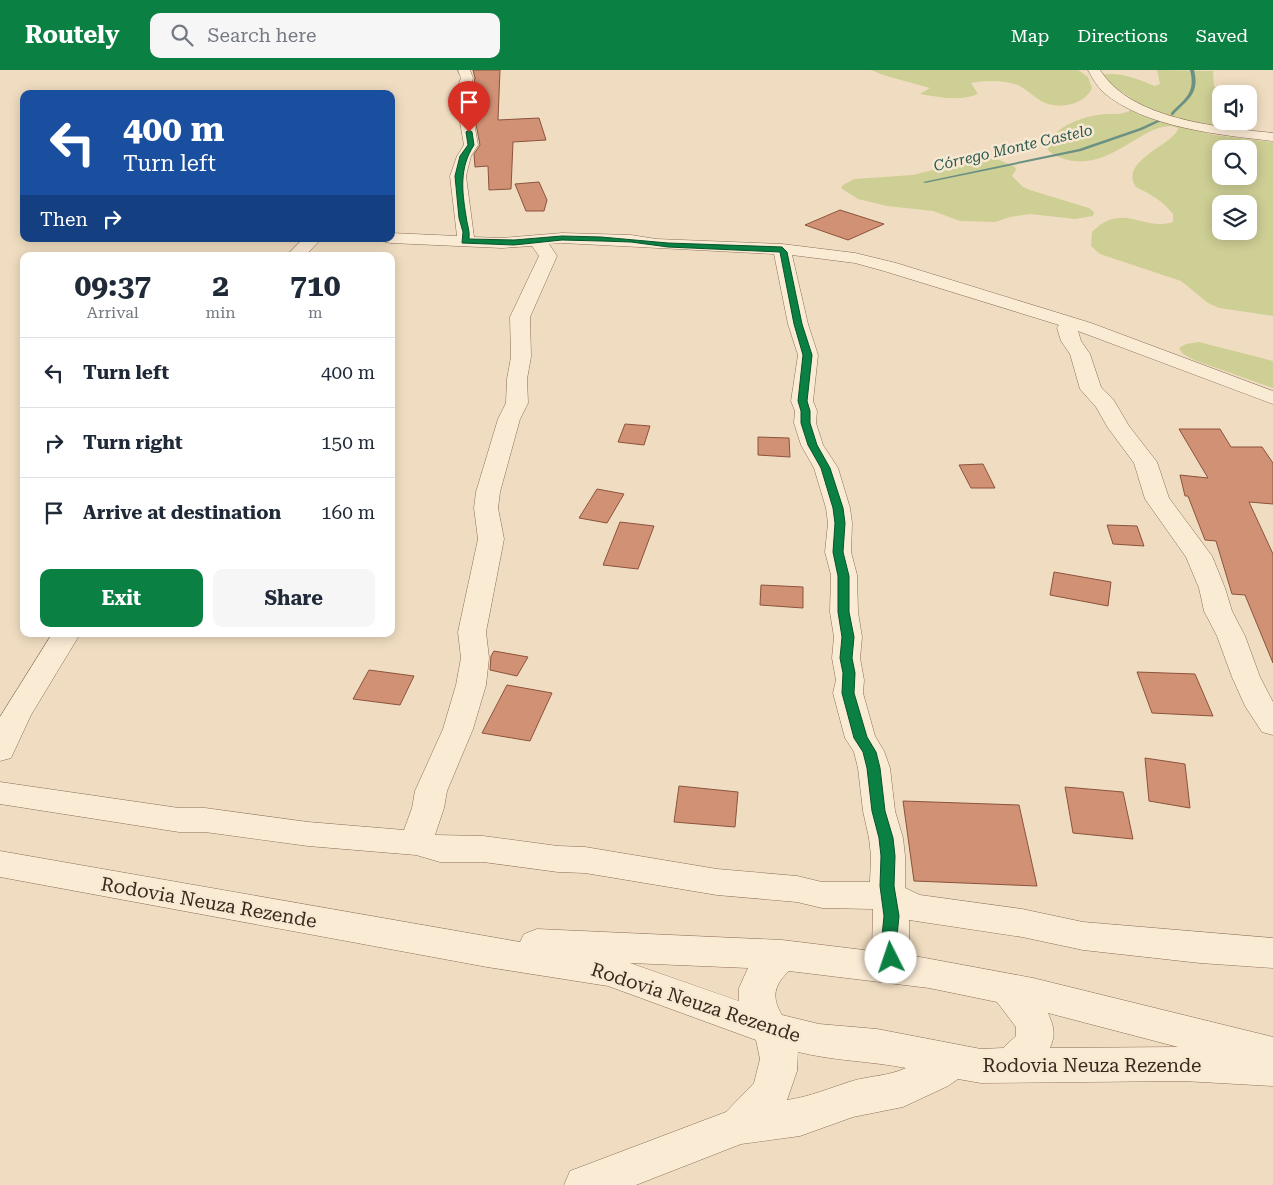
<!DOCTYPE html>
<html lang="en">
<head>
<meta charset="utf-8">
<style>
  :root { --surface:#fff; --page:#f6f6f7; --text:#1f2937; --muted:#747a83; --line:#e0e1e3; --accent:#0b8043 }
  body { margin:0; font-family:"Roboto Serif",serif; background:var(--page); color:var(--text); height:100vh; display:flex; flex-direction:column; font-size:19px; white-space:nowrap }
  * { box-sizing:border-box; margin:0 }
  p { font-size:16px; color:var(--muted) }
  .icon { flex:none; width:28px; height:28px; fill:none; stroke:currentColor; stroke-width:2; stroke-linecap:round; stroke-linejoin:round }
  .map { position:relative; flex:1; overflow:hidden }
  .panel { position:absolute; left:20px; top:182px; width:375px; height:385px; display:flex; flex-direction:column; background:var(--surface); border-radius:10px; box-shadow:0 2px 12px #0003 }
  .panel>* { flex:none }
  .guide { position:absolute; left:20px; top:20px; width:375px; height:152px; border-radius:10px; box-shadow:0 2px 12px #0003; background:#1a4fa0; color:#fff; overflow:hidden }
  .buttons { position:absolute; left:1212px; top:15px; display:grid; gap:10px }
  .buttons a { display:grid; place-items:center; width:45px; height:45px; border-radius:10px; background:var(--surface); box-shadow:0 2px 12px #0003; font-size:25px }
  .pin { position:absolute; display:grid; place-items:center; width:42px; height:42px; color:#fff; margin:-51px -21px; border-radius:50% 50% 50% 0; rotate:-45deg; box-shadow:0 0 5px #0007 }
  .pin .icon { rotate:45deg }
  .me { position:absolute; width:55px; margin:-28px; rotate:356deg; stroke-linejoin:round; filter:drop-shadow(0 0 4px #0008) }
  .turn { display:flex; align-items:center; gap:18px; height:105px; padding:0 20px; font-size:22px }
  .turn .icon { width:65px; height:65px; stroke-width:2.5 }
  .turn b { display:block; font-size:35px; line-height:42px }
  .then { display:flex; align-items:center; height:48px; padding:0 20px; background:#0003; gap:10px; font-size:19px }
  .eta { display:flex; justify-content:space-evenly; align-items:center; height:85px; text-align:center }
  .eta b { font-size:30px; font-weight:700; line-height:35px }
  .action { display:flex; gap:10px; margin-top:auto; padding:10px 20px }
  .action a { flex:1; height:58px; border-radius:10px; background:var(--accent); color:#fff; font-size:20px; font-weight:700; line-height:58px; text-align:center }
  .action a+a { background:var(--page); color:var(--text) }
  ul { padding:0; list-style:none }
  li { display:flex; align-items:center; gap:15px; height:70px; padding:0 20px; border-top:1px solid var(--line) }
  li div { flex:1 }
  li b { display:block; font-size:19px }
  li em { font-style:normal }
  header { display:flex; align-items:center; gap:30px; box-sizing:border-box; height:70px; padding:0 25px; background:var(--accent); color:#fff }
  header strong { font-size:24px }
  nav { display:flex; gap:28px; margin-inline-start:auto; font-size:18px }
  .search { width:350px; height:45px; background:var(--page); display:flex; align-items:center; gap:12px; box-sizing:border-box; padding:0 18px; border-radius:10px; color:var(--muted); font-size:19px }
  .map>svg:first-child { display:block }
  .green { fill:#cecf95; fill-rule:evenodd }
  .lines { fill:none; stroke-linecap:round; stroke-linejoin:round }
  .stream { fill:#6a9183; fill-rule:evenodd }
  .building { fill:#d09175; stroke:#8b533c }
  .minor-casing { stroke:#8b6d58; stroke-width:1 }
  .minor { fill:#faebd5; fill-rule:evenodd }
  .route { fill:#0b8043; stroke:#07532c }
  .labels { text-anchor:middle; stroke-width:5; stroke-linejoin:round; paint-order:stroke }
  .far-water-label { font-size:15px; font-style:italic; fill:#2b5a52; stroke:#f7e8d1 }
  .near-street-label { font-size:19px; fill:#3a281d; stroke:#f7e8d1 }
</style>
</head>
<body>
<header>
<strong>Routely</strong>
<div class="search"><svg class="icon" aria-label="search" viewBox="0 0 24 24"><circle cx="10" cy="10" r="6"/><path d="M15 15l6 6"/></svg>Search here</div>
<nav><a>Map</a><a>Directions</a><a>Saved</a></nav>
</header>
<div class="map">
<svg width="1273" height="1115" viewBox="0 0 1273 1115">
  <rect width="100%" height="100%" fill="#f0ddc1"/>
  <!-- green -->
  <path class="green" d="M871,0H1078L1088,7L1092,18C1084,36 1057,40 1041,31C1033,26 1026,19 1018,15C1004,10 985,10 971,13L978,24C960,32 939,27 920,24L930,18L883,5Z
    M1157,0L1213,1L1214,16L1225,24H1221V51H1236L1237,54L1235,56L1190,58L1214,65L1273,72V246L1219,238L1208,233L1181,211L1100,184L1091,176L1092,162C1123,131 1143,162 1173,152V144C1163,131 1150,124 1136,117C1117,91 1177,73 1178,58C1148,46 1114,101 1068,90C1060,88 1053,85 1048,80C1045,72 1051,68 1056,63C1069,51 1089,45 1107,44C1117,44 1125,45 1134,38L1130,27L1113,17L1100,5C1119,1 1138,9 1155,16L1160,14ZM1221,79H1249V106H1221ZM1221,134H1249V161H1221Z
    M995,88L1015,97L1016,100L1012,106L1023,117L1030,120L1089,138L1094,142L1093,146L1075,149L1030,144L1010,147L995,152L960,151L933,141L887,136L858,129L841,118L843,115L854,109L913,105L968,91Z
    M1199,272L1273,291V318L1194,290L1183,284L1179,278L1186,274Z"/>
  <g class="lines">
    <!-- stream -->
    <path class="stream" d="M1190,0H1194C1200,24 1188,29 1173,45H1171V43C1185,28 1196,23 1190,0Z
      M1162,48L1165,49L1142,60L1081,81L925,113L923,112L1079,79L1140,58Z"/>
  </g>
  <!-- building -->
  <path class="building" d="M473,0H500L498,50L539,48L546,70L513,72L511,119L489,120L488,96L475,97L474,84L480,75L476,54L480,34H476L472,21L475,8Z
    M539,112L547,130L544,141H526L515,114Z
    M840,140L884,154L848,170L805,155Z
    M625,354L650,356L644,375L618,372Z
    M1179,359H1220L1231,377H1262L1273,393V434L1249,432L1273,484V593L1245,525L1232,524L1216,471L1205,470L1188,426H1185L1180,405L1208,408Z
    M758,367L789,368L790,387L758,385Z
    M983,394L995,418H971L959,395Z
    M597,419L624,424L607,453L579,448Z
    M620,452L654,456L638,499L603,495Z
    M1107,455L1137,456L1144,476L1113,474Z
    M1054,502L1111,512L1108,536L1050,525Z
    M761,515L803,517V538L760,535Z
    M494,581L528,587L517,606L490,600L491,586Z
    M369,600L414,606L400,635L353,629Z
    M1137,602L1195,604L1213,646L1152,643Z
    M507,615L552,623L530,671L482,663Z
    M1145,688L1185,694L1190,738L1149,731Z
    M679,716L738,722L735,757L674,752Z
    M1065,717L1123,722L1133,769L1073,763Z
    M903,731L1019,735L1037,816L914,811Z"/>
  <g class="lines">
    <!-- minor casing -->
    <g class="minor-casing">
      <path id="minor" d="M458,0H470L473,8L469,24L478,75L471,86L466,106L474,167L502,168L562,163L631,165L656,169L782,174L855,183L896,193L1091,253L1273,321V334L1078,261L1081,271L1090,284L1101,317L1113,329L1129,356L1157,392L1169,428L1212,486L1225,518L1232,541L1245,566L1260,607L1273,632V665L1262,662L1245,636L1232,607L1217,566L1204,541L1199,518L1186,487L1145,429L1134,393L1108,358L1096,337L1080,319L1070,284L1061,271L1057,258L1059,255L884,201L855,193L792,185L808,254L818,285L813,331L817,341L816,353L823,375L838,398L850,438L852,453L851,482L857,505L858,542L862,567L860,588L864,610L863,623L875,666L884,681L890,698L895,741L903,768L905,786V818L920,825L1022,839L1083,852L1273,868V898L1200,893L1083,880L1022,867L909,850V885L1033,908L1273,967V1016L1183,1011L981,1013L958,1009L948,1016L903,1037L853,1047L800,1066L741,1074L636,1115H564L570,1101L726,1042L754,1013L760,989L756,970L608,916L487,897L0,807V781L520,872L524,864L537,859L782,870L872,881L873,839L822,838L797,832L717,825L585,803L558,802L483,792H440L416,785L308,776L205,762H179L0,734V712L179,738H205L308,752L404,760L412,738L415,721L443,659L456,615L461,588L458,562L478,469L474,438L476,422L498,349L506,333L507,309L511,287L510,247L539,186L532,176L502,178L391,173L385,172L383,169H391V163L457,166L450,106L457,86L464,75L455,24L461,8ZM562,173L774,184L788,254L798,285L791,331L795,341L794,353L801,375L814,398L826,438L828,453L825,482L831,505L830,542L834,567L832,588L836,610L833,623L845,668L854,682L858,698L863,741L869,768L871,786L870,812H822L797,806L717,799L585,777L558,776L483,766L435,765L444,738L447,721L473,659L486,615L489,588L486,562L504,469L498,438L500,422L520,349L528,333L527,309L531,287L530,247L557,186L549,174ZM630,893L748,898L739,918V931ZM789,901L929,918L997,932L1016,957V966L1003,978L981,979L877,959L819,954L782,945C771,927 774,915 789,901ZM1048,943L1178,977L1050,978C1056,964 1054,957 1048,943ZM798,982C834,991 870,991 906,998C889,1006 869,1006 852,1011C830,1018 809,1027 787,1030L797,1001Z
        M1088,0H1100C1131,50 1219,57 1273,63V71C1221,65 1145,58 1103,22C1097,16 1092,8 1088,0Z
        M303,169H321L305,186H286Z
        M52,564H80L31,645L11,688L0,691V647Z"/>
    </g>
    <!-- minor -->
    <use href="#minor" class="minor"/>
  </g>
  <!-- route -->
  <path class="route" d="M469,60L472,62L474,75C459,98 462,121 466,146C467,155 470,160 469,169L514,170L562,166L601,167L668,173L782,177L787,182L802,254L812,285L807,331L810,341V353L817,375L830,398L843,438L845,453L843,482L849,506V542L854,567L852,588L855,603L854,623L867,667L876,682L880,698L885,741L893,768L895,786L894,816L899,846L897,866L899,888L897,892L891,894L886,892L882,866L884,846L880,816L881,786L879,768L872,741L867,698L863,682L854,668L842,623L843,603L840,588L842,567L838,542V506L833,482L835,453L833,438L821,398L808,375L801,353V341L798,331L803,285L794,254L780,182L668,177L631,172L601,171L562,170L514,175L462,173L463,162L459,148L455,106L460,86L468,75L466,62Z"/>
  <g class="labels">
    <!-- far-water labels -->
    <g class="far-water-label">
      <text transform="translate(1013 78) rotate(-13)" y="5">Córrego Monte Castelo</text>
    </g>
    <!-- near-street labels -->
    <g class="near-street-label">
      <text transform="translate(209 832) rotate(10)" y="7">Rodovia Neuza Rezende</text>
      <text transform="translate(696 932) rotate(18)" y="7">Rodovia Neuza Rezende</text>
      <text x="1092" y="1002">Rodovia Neuza Rezende</text>
    </g>
  </g>
</svg>
<div class="buttons">
<a><svg class="icon" aria-label="sound" viewBox="0 0 24 24"><path d="M4 9h4l5-4v14l-5-4H4zM17 9q2 3 0 6"/></svg></a>
<a><svg class="icon" aria-label="search" viewBox="0 0 24 24"><circle cx="10" cy="10" r="6"/><path d="M15 15l6 6"/></svg></a>
<a><svg class="icon" aria-label="layers" viewBox="0 0 24 24"><path d="M12 4l9 5-9 5-9-5zM3 14l9 5 9-5"/></svg></a>
</div>
<div class="pin" style="left:469px;top:62px;background:#d93025"><svg class="icon" aria-label="arrive" viewBox="0 0 24 24"><path d="M6 21V4h12l-3 4 3 4H6"/></svg></div>
<svg class="me" style="left:891px;top:888px" viewBox="-20 -20 40 40"><circle r="19" fill="#fff"/><path d="M0-13L10 11 0 6-10 11z" fill="#0b8043"/></svg>
<div class="guide">
<div class="turn"><svg class="icon" aria-label="left" viewBox="0 0 24 24"><path d="M17 20v-9H6M10 6l-5 5 5 5"/></svg><div><b>400 m</b>Turn left</div></div>
<div class="then">Then<svg class="icon" aria-label="right" viewBox="0 0 24 24"><path d="M7 20v-9h11M14 6l5 5-5 5"/></svg></div>
</div>
<section class="panel">
<div class="eta">
<div><b>09:37</b><p>Arrival</p></div>
<div><b>2</b><p>min</p></div>
<div><b>710</b><p>m</p></div>
</div>
<ul>
<li><svg class="icon" aria-label="left" viewBox="0 0 24 24"><path d="M17 20v-9H6M10 6l-5 5 5 5"/></svg><div><b>Turn left</b></div><em>400 m</em></li>
<li><svg class="icon" aria-label="right" viewBox="0 0 24 24"><path d="M7 20v-9h11M14 6l5 5-5 5"/></svg><div><b>Turn right</b></div><em>150 m</em></li>
<li><svg class="icon" aria-label="arrive" viewBox="0 0 24 24"><path d="M6 21V4h12l-3 4 3 4H6"/></svg><div><b>Arrive at destination</b></div><em>160 m</em></li>
</ul>
<div class="action"><a>Exit</a><a>Share</a></div>
</section>
</div>
</body>
</html>
